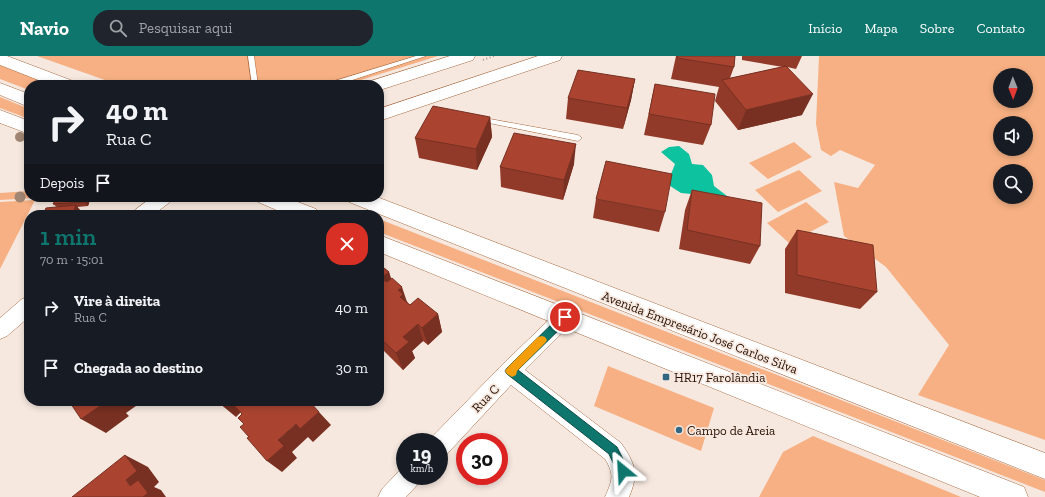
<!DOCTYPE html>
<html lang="pt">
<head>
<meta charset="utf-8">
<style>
  :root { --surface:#171b24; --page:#20242c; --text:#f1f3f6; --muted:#9ea1a6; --accent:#0f766e }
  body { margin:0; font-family:"Zilla Slab",serif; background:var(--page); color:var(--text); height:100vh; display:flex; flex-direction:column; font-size:15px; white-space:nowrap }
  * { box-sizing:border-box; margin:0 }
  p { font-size:13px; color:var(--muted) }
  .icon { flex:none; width:22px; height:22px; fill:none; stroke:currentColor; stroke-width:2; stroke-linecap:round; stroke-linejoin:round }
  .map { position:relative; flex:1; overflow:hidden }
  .sheet { position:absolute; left:24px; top:154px; width:360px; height:196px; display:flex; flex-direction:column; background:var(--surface); border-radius:16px; box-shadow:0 2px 6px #0003 }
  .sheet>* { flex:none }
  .hud { position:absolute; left:24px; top:24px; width:360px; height:122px; border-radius:16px; box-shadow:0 2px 6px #0003; background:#171b24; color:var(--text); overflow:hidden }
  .needle { width:26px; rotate:179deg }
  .buttons { position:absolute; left:993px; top:12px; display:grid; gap:8px }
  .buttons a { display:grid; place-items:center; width:40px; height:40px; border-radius:50%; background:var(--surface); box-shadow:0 2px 6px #0003; font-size:20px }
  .speed { position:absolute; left:396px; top:377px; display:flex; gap:8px; font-size:20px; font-weight:700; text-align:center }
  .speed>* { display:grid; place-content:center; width:52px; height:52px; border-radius:50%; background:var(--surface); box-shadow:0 2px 6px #0003; line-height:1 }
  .speed small { font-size:10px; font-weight:400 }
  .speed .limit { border:6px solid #d22; background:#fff; color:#111 }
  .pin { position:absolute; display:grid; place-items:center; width:34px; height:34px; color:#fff; margin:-17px; border:2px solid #fff; border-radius:50%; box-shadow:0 1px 4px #0007 }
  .me { position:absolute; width:44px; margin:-22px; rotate:333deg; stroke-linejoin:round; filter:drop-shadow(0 0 3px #0008) }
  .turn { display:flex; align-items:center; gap:14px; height:84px; padding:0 16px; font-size:18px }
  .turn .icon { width:52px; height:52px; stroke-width:2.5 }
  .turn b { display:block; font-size:28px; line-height:34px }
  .then { display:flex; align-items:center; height:38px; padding:0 16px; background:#0003; gap:8px; font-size:15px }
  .round { display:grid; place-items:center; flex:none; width:42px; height:42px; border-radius:16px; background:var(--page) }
  .headline { display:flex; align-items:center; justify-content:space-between; height:68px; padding:0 16px }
  h1 { font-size:24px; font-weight:600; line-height:30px; color:var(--accent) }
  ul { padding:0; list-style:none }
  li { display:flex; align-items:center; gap:12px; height:60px; padding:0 16px }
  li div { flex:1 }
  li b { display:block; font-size:15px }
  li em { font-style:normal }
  header { display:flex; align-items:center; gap:24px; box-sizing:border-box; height:56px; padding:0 20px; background:var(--accent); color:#fff }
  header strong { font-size:19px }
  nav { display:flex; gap:22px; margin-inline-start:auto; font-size:14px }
  .search { width:280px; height:36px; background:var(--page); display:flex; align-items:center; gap:10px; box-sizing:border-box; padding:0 14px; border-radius:16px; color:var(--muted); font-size:15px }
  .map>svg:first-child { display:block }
  .green { fill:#f7b083; fill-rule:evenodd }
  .water { fill:#0dc29f }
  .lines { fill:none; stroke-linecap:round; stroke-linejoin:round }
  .lane-casing { stroke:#a66a42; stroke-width:1 }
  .street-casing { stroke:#a66a42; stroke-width:1 }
  .secondary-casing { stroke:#a66a42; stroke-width:1 }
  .path { stroke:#ad9b91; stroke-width:2; stroke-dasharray:1 2.5; stroke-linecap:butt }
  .lane { fill:#fff; fill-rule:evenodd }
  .street { fill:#fff; fill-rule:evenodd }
  .secondary { fill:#fff; fill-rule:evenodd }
  .tree { fill:#a18674 }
  .wall { fill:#923a29 }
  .shaded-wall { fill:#773022 }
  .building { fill:#aa4430; stroke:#773022 }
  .route { fill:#0f766e; stroke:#0a4d48 }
  .slow { fill:#f59e0b }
  .poi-dot { fill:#316782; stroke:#f6e8df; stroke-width:1.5 }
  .labels { text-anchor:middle; stroke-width:3.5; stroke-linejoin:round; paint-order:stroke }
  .street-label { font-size:13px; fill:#260e01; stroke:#f6e8df }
  .poi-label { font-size:13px; fill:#260e01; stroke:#f6e8df; text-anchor:start }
</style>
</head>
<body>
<header>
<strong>Navio</strong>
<div class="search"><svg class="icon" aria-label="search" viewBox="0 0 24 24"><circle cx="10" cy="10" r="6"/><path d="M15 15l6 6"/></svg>Pesquisar aqui</div>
<nav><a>Início</a><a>Mapa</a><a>Sobre</a><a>Contato</a></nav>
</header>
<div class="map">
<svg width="1045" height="441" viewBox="0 0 1045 441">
  <rect width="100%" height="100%" fill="#f6e8df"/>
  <!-- green -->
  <path class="green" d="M37,0H438L345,29H119Z
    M819,0H1045V384L918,339L949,289L886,211L844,180L834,126L858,132L875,109L840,94L831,100L821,94L816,68ZM1000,19H1026V45H1000ZM1000,67H1026V93H1000ZM1000,115H1026V141H1000Z
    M0,8L51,29H29V34L0,23Z
    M0,41L29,53V63L0,52Z
    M794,86L812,101L768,123L749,107Z
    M799,114L822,135L778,156L755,134Z
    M29,135V141L35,142L0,144V137Z
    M35,144L0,213V146Z
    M806,146L829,166L789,187L767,167Z
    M379,163L1045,424V436L379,176Z
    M608,310L714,352L701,395L594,350Z
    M813,380L961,441H759L783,396Z"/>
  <!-- water -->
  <path class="water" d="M679,90L689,98L692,108L703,109L712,119L714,130L727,140L733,151L691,138L681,137L667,128L675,108L661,96L669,91Z"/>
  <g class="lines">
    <!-- lane casing -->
    <g class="lane-casing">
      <path id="lane" d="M248,0H254L258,29H252Z
        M416,0H426L337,29H327L328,27Z
        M476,61H479L578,79L582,82L578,85L479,65L475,63Z"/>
    </g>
    <!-- street casing -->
    <g class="street-casing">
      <path id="street" d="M152,141H173L170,146L153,159H132L135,154Z
        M29,241V261L7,280L0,283V262L22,243Z
        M565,252L572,255L575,261L572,267L525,314L621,387C635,407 639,418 629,441H605C612,425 615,419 605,403L511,329L447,398L439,401V386H429L431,382L503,308L558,255Z
        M405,410V420H422L418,428L406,441H378L382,433L402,412Z"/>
    </g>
    <!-- secondary casing -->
    <g class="secondary-casing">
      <path id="secondary" d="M0,0H7L73,25L75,29H51L0,9Z
        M450,0H475L473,4L383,33L379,34V29H369L371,25Z
        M538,0H562L560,4L379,65V53Z
        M0,27L29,38V51L0,39Z
        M0,54L29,65V78L0,67Z
        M255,141H285L316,153L319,159H288L258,146Z
        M346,141H377L1045,397V423L349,146Z
        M379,179L1014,427L1024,431L1028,441H980L379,196Z"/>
    </g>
    <!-- path -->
    <path class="path" d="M483,4L494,0"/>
    <!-- lane -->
    <use href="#lane" class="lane"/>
    <!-- street -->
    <use href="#street" class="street"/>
    <!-- secondary -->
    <use href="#secondary" class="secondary"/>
  </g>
  <!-- trees -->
  <g class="tree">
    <circle cx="20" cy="81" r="5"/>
    <circle cx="20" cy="141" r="5.5"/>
  </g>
  <!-- wall -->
  <path class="wall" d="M676,0H735L734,11L730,22L783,11L742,4V0H802L796,13L787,11L802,59L738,74L715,45L719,31L671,23Z
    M635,23L631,44L623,73L566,63L568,42Z
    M655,28L711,69L703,89L644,79Z
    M490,61L492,81L477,114L419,102L415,82Z
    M574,108L563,144L501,131L500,111Z
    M692,134L760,190L750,208L679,193L685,154Z
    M57,141H91L88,150L77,151L80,154L57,151L53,148Z
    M596,143L665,156L659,176L593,162Z
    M797,174L877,236L860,253L785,237V193Z
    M379,208L389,216L391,223L408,247L410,249L438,258L442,276L428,289L423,285L412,295L415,302L403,314L379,290Z"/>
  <!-- shaded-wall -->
  <path class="shaded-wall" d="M635,23L631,44L623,73L627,52Z
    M813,38L802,59L738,74L746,54Z
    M490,61L492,81L477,114L476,93Z
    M576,88L574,108L563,144L564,124Z
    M86,141H91L88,150L84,146Z
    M76,149L80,154L78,159H72Z
    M389,216L395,235L381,222Z
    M402,231L408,249L400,241L398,234Z
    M438,258L442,276L428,289L422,272Z
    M418,268L423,285L412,295L415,302L403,314L396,297L403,281Z
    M105,345H143L126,357L129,360L106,377L81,363Z
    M221,345H231L242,355L236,361L219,347Z
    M319,356L331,369L313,386L308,381L292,396L297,402L282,416L267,405L278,384L296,368Z
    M125,399L148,411L159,426L154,431L161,434L166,441H143L130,430L126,424Z"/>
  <!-- building -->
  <path class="building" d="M677,0H735L734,11L677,2Z
    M786,10L813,38L746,54L722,24Z
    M578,14L635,23L627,52L568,42Z
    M655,28L715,38L711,69L649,58Z
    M433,50L490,61L476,93L415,82Z
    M514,77L576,88L564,124L500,111Z
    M606,105L672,118L665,156L596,143Z
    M692,134L762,147L760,190L687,174Z
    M57,141H86L84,146L53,148Z
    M76,149L72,159H43L46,152Z
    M797,174L873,189L877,236L797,219Z
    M379,208L389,216L381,222L387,226L392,222L402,231L398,234L403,238L400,241L410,249L418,242L438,258L422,272L418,268L403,281L409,286L396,297L379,281Z
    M69,345H105L106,346L81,363Z
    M230,345H309L319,356L300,373L296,368L278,384L284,390L267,405L247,382L249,381L240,371L244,368L238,362L242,358Z
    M125,399L137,415L126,424L130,430L138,424L148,437L143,441H72Z"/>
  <!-- route -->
  <path class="route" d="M565,257L569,258L570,261L569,264L518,314L617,391L629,415L627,419L623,421L619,419L609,398L507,318L505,315L507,312L562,258Z"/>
  <!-- slow -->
  <path class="slow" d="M542,280L545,281L547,284L545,287L517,315L516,319L512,321L507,318L505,315L507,312L538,281Z"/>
  <!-- markers -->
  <g class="poi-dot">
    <rect x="662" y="317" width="8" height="8" rx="2"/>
    <circle cx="679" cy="374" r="4"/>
  </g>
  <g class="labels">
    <!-- street labels -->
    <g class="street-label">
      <text transform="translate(700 276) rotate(21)" y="5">Avenida Empresário José Carlos Silva</text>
      <text transform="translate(485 342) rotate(-46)" y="5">Rua C</text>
    </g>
    <!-- poi labels -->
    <g class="poi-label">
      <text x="674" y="326">HR17 Farolândia</text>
      <text x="687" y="379">Campo de Areia</text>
    </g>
  </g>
</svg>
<div class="buttons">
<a><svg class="needle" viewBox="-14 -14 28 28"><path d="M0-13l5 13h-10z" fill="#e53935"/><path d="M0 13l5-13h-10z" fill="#9ea1a6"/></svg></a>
<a><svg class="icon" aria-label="sound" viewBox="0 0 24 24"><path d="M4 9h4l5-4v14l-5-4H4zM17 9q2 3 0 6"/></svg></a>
<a><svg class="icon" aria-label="search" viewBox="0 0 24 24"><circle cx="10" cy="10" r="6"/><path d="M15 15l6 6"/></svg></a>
</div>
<div class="speed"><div>19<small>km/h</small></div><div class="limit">30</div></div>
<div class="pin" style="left:565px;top:261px;background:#d93025"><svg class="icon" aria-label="arrive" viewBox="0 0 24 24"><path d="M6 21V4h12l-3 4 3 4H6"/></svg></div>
<svg class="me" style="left:623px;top:415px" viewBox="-20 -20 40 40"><path d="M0-17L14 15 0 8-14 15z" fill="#0f766e" stroke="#fff" stroke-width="4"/></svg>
<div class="hud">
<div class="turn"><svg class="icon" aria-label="right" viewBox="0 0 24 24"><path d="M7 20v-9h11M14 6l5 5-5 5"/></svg><div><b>40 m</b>Rua C</div></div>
<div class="then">Depois<svg class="icon" aria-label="arrive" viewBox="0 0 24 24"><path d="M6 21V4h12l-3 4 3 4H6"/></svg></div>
</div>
<section class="sheet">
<div class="headline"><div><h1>1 min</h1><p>70 m · 15:01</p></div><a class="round" style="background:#d93025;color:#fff"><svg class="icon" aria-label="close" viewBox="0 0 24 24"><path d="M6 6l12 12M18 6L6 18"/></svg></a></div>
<ul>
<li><svg class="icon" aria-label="right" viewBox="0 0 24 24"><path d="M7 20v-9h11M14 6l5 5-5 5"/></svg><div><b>Vire à direita</b><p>Rua C</p></div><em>40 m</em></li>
<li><svg class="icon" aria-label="arrive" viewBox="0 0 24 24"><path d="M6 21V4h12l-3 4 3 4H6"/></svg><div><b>Chegada ao destino</b></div><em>30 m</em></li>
</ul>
</section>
</div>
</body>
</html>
